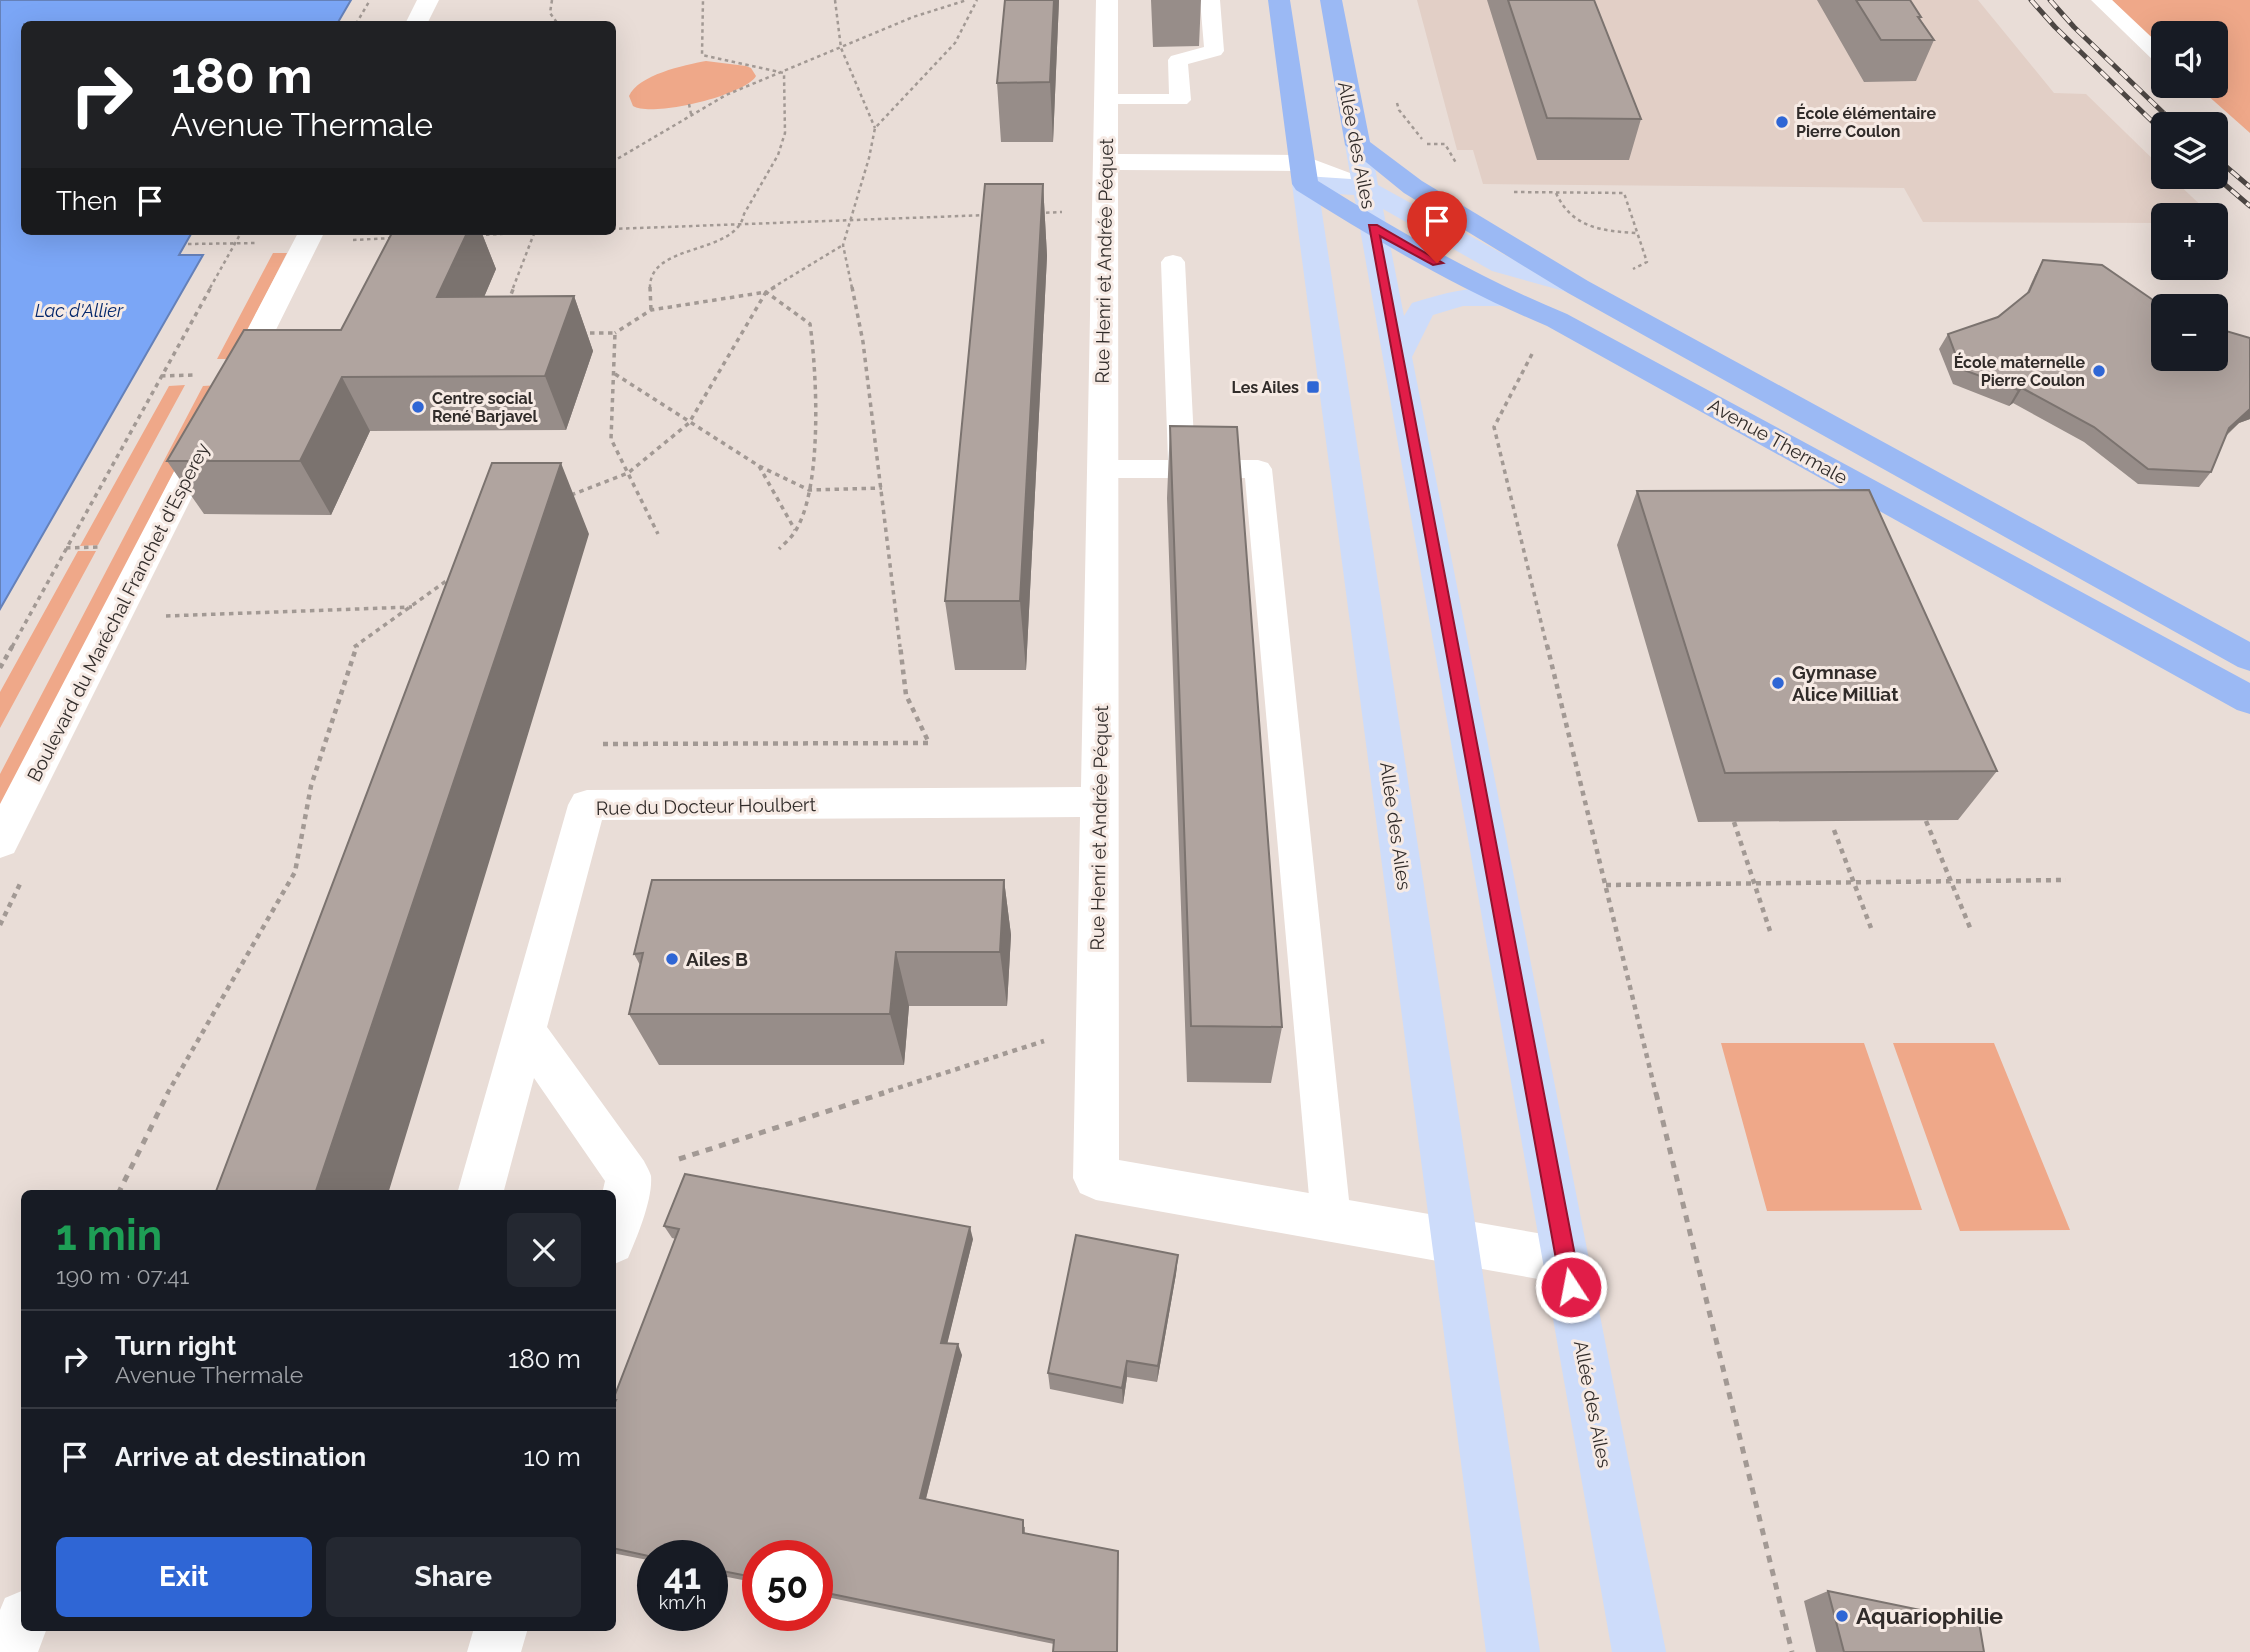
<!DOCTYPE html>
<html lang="en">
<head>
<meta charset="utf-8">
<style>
  :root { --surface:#171b24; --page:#242831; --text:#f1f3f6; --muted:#9ea1a6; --line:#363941; --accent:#2f66d5 }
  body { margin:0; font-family:Raleway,sans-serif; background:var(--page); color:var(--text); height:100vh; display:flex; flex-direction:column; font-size:26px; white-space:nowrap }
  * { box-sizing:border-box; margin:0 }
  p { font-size:23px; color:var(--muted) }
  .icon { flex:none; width:38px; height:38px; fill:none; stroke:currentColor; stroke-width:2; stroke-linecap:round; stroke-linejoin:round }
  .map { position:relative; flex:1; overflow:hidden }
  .drawer { position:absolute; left:21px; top:1190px; width:595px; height:441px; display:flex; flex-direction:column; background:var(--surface); border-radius:10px; box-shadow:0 7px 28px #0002 }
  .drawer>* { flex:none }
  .hud { position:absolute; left:21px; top:21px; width:595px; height:214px; border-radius:10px; box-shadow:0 7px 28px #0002; background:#202124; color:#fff; overflow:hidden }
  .fabs { position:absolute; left:2151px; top:21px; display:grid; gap:14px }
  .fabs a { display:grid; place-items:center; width:77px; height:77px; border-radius:10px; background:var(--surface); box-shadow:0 7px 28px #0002; font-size:35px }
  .speed { position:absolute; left:637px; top:1540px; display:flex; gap:14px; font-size:35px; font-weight:700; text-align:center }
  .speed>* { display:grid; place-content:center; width:91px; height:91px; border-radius:50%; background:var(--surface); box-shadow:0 7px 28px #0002; line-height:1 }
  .speed small { font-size:18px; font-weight:400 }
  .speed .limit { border:10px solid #d22; background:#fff; color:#111 }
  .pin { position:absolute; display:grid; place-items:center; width:60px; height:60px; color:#fff; margin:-72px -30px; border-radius:50% 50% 50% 0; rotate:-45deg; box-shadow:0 0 7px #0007 }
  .pin .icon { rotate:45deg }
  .me { position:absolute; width:77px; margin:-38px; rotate:349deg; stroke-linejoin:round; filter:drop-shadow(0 0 5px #0008) }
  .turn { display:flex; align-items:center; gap:24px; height:147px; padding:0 35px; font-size:32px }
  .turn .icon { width:91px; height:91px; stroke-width:2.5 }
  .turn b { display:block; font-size:49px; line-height:60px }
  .then { display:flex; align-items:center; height:66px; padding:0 35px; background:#0003; gap:14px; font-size:26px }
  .round { display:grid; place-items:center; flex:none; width:74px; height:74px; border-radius:10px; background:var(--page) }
  .summary { display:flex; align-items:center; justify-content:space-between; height:119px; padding:0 35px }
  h1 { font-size:42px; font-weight:700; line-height:52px; color:#1e9e55 }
  .button { display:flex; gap:14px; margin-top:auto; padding:14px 35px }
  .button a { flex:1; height:80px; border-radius:10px; background:var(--accent); color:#fff; font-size:28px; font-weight:700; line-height:80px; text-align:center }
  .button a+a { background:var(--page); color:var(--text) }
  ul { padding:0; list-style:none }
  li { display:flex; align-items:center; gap:21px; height:98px; padding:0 35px; border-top:2px solid var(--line) }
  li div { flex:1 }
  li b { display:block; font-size:26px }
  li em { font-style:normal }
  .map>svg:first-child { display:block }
  .built { fill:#e2cfc6 }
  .green { fill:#efa889 }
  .water { fill:#7ba6f6; stroke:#6581b9; stroke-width:2 }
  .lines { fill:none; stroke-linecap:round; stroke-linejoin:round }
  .path-far3 { stroke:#a29994; stroke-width:2.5; stroke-dasharray:3.5 3.5; stroke-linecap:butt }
  .path-far2 { stroke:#a29994; stroke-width:3.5; stroke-dasharray:4.5 4.5; stroke-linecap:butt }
  .path-far1 { stroke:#a29994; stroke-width:4.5; stroke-dasharray:5 5; stroke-linecap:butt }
  .path { stroke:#a29994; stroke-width:5; stroke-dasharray:7 7; stroke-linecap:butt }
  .lane { fill:#fff; fill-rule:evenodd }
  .street { fill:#fff; fill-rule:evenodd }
  .secondary { fill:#cddcfa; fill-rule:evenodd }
  .primary { fill:#9bb9f4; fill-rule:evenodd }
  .rail-casing { stroke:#4c4643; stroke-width:5 }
  .rail { stroke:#f6eae4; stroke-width:3.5; stroke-dasharray:10; stroke-linecap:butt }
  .wall { fill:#978d89 }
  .shaded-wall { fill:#7b736f }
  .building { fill:#b0a49f; stroke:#7b736f; stroke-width:2 }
  .route { fill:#e11d48; stroke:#92132f; stroke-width:2 }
  .poi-dot { fill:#2f66d5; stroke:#f6eae4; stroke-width:2.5 }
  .labels { text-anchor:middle; stroke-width:6; stroke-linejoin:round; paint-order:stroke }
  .far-poi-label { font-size:16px; font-weight:bold; fill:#312c2a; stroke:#f6eae4; text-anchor:start }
  .far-water-label { font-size:18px; font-style:italic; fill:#06286c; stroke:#f6eae4 }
  .street-label { font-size:19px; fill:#312c2a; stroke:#f6eae4 }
  .poi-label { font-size:19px; font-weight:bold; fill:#312c2a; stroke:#f6eae4; text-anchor:start }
  .near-poi-label { font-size:23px; font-weight:bold; fill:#312c2a; stroke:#f6eae4; text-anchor:start }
</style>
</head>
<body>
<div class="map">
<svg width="2250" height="1652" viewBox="0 0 2250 1652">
  <rect width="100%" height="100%" fill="#e9ddd7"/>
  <!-- built -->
  <path class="built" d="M1417,0H1978L2054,93L2086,94L2163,169V177H2171L2211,215H2163V223L1923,222L1904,188L1483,184L1473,150H1457Z"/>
  <!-- green -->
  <path class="green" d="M2112,0H2250V133L2197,86H2216V33H2163V52Z
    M706,61L746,66L751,68L756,76C746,95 652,118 633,106L629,96C638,75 684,65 706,61Z
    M273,253H287L233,359H217Z
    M185,385L98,545L80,546L169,386Z
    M219,385L0,810V774L203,386Z
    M78,551H96L0,728V692Z
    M1721,1043H1864L1922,1210L1767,1211Z
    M1893,1043H1994L2070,1230L1960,1231Z"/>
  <!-- water -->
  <path class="water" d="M0,0H351L337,24H24V231H217L216,233L191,234L179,255H203L0,609Z"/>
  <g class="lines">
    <!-- path-far3 -->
    <path class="path-far3" d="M552,0L550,13L558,24
      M835,0L841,48L875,128
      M356,24L370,0
      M1397,103L1399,110L1422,139
      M689,104L691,114
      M1427,144H1445L1456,163
      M612,162L726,95L913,17L967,0
      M1514,192L1624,193L1647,262L1633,269
      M1556,193C1572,228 1602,231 1637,233
      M1039,213L1062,212
      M612,229L988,215
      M479,235L562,231
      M353,240L393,238
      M188,244L257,243
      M210,288L242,231
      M513,288L535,231
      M650,288C649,242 736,256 744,214L778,155L785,133L784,73L702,55L703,0
      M772,288L843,245
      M852,288L843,245L869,158L875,128L955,43L977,0"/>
    <!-- path-far2 -->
    <path class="path-far2" d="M650,287L651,310
      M775,287L766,292L810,324C817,374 823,491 794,533C790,539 784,544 779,549
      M852,287L863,342L900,647
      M508,302L514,287
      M581,333H615L611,439L658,534
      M1532,354L1494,427L1547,647
      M615,374L759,466L795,530
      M161,376L196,375
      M759,466L809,490L882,488
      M571,495L628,473L689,423L766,292L651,310L615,333
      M66,548L101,547
      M166,616L412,607
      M12,647L211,287
      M354,647L449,579"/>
    <!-- path-far1 -->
    <path class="path-far1" d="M1547,645L1656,1094
      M0,668L13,645
      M603,744L929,743L906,695L900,645
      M1926,821L1971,930
      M1734,822L1770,931
      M1834,830L1871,928
      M1606,885L2066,880
      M0,925L20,884
      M167,1094L295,872L311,786L357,645
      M879,1094L1044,1041"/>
    <!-- path -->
    <path class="path" d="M1656,1093L1792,1652
      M679,1159L884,1093
      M118,1194L168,1093"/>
    <!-- lane -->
    <path class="lane" d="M1200,0H1220L1224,51L1221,55L1188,64L1191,100L1187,104H1099L1095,100L1099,96L1106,94H1169L1168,60L1171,56L1204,47Z
      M2091,0H2112L2163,48V65L2156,63Z
      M1173,255L1181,257L1185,262L1195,460H1258L1268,463L1272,469L1351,1219L1345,1233L1331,1238L1317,1233L1311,1219L1245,478H1103L1093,475L1089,469L1093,463L1103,460H1168L1161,262L1165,257Z"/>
    <!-- street -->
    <path class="street" d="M417,0H439L427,24H405Z
      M1096,0H1118V154L1302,155L1374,182L1378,188L1374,194L1365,196L1299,171L1118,170L1119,1160L1566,1238L1583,1245L1589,1261L1583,1277L1566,1284L1096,1200L1080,1193L1073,1178L1080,817L602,820L547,1027L644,1161C646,1165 650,1172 651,1176C653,1199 637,1237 628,1258L612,1265V1194H602L605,1181L534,1078L503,1194H457L568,805L574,794L587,790L1081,787Z
      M299,231H325L253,376L249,383L238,385L227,383L223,376Z
      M206,429L217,432L221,439L14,853L0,858V804L191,439L195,432Z
      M24,1590V1628H47L38,1652H0V1610L5,1598Z
      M474,1628H528L521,1652H467Z"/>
    <!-- secondary -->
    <path class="secondary" d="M1358,137L1367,140L1371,145L1378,185L1512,259L1588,281L1592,287L1588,293L1578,295L1492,271L1383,209L1404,316L1412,303C1445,293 1476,283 1511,292L1515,298L1511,304L1501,306H1463L1433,315L1412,357L1666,1652H1612L1354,195L1319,193L1540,1652H1486L1292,184L1296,178L1305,176L1351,179L1345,145L1349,140Z"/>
    <!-- primary -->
    <path class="primary" d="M1268,0H1290L1318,181C1398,231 1479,278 1567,314L2250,683V714L2237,710L1547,326C1458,289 1377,241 1296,190L1292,184Z
      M1320,0H1342L1370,142L1422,181L1588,281L2250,642V671L2238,667L1568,293L1404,193L1345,145Z"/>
    <!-- rail casing -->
    <g class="rail-casing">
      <path id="rail" d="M2031,0L2055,27L2163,132
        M2050,0L2074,27L2175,124
        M2216,158L2250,187
        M2216,177L2250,206"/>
    </g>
    <!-- rail -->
    <use href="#rail" class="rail"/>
  </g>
  <!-- wall -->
  <path class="wall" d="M1059,0L1053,142H1001L997,83Z
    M1151,0H1201L1199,46L1153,47Z
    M1487,0H1594L1641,119L1629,160H1537Z
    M1817,0H1910L1921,17L1920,19L1934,40L1916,81L1864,82Z
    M1043,184L1047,256L1026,670H955L945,601Z
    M393,231H481L496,269L484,297L574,296L593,351L566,430L370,431L331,515L204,514L167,461L341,330Z
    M2043,260L2163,359L2250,338V419L2239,423L2226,436L2211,472L2199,487L2138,484L2084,442L2013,403L2009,406L1953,384L1939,349L1948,334L1998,317L2026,295L2035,275Z
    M1170,426L1282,1027L1271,1083L1187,1082L1167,498Z
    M1637,491L1997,771L1958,820L1698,822L1617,545Z
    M1004,880L1011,935L1007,1006H909L904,1065H659L629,1014L640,965L634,954Z
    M664,1226L973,1239L947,1343L962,1355L926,1499L1025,1527V1534L1118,1551L1054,1644L817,1595V1556H758V1583L712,1574V1556H653V1561L612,1553V1407L615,1402L613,1400L676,1239L672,1238Z
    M1178,1255L1176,1274L1157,1382L1127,1377L1123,1404L1050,1389L1048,1373Z
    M1828,1591L1984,1652H1816L1804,1601Z"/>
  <!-- shaded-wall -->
  <path class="shaded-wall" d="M1054,0H1059L1053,142L1050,82Z
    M1043,184L1047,256L1026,670L1020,601Z
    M468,231H481L496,269L461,351L437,297Z
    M574,296L593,351L566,430L545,376Z
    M342,377L370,431L331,515L300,461Z
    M2022,388L2013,403L2009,406L2018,390Z
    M2250,409V419L2239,423L2217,443L2229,428Z
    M561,463L589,534L388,1194H315Z
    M1004,880L1011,935L1007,1006L1000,952Z
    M896,952L909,1006L904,1065L890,1014Z
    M970,1227L973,1239L945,1353L941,1343Z
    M1178,1255L1176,1274L1157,1382L1158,1366Z
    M958,1344L962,1355L924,1506L920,1498Z
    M1127,1361V1377L1123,1404L1122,1388Z"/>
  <!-- building -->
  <path class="building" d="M1005,0H1054L1050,82L997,83Z
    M1508,0H1594L1641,119L1547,118Z
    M1856,0H1910L1921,17H1918L1934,40H1881Z
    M985,184H1043L1020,601H945Z
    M393,231H468L437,297L574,296L545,376L342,377L300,461H167L244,330H341Z
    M2043,260L2102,265L2153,300L2166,306H2163V359H2216V328L2250,338V409L2229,428L2211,472L2148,469L2094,427L2022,388L2018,390L1961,369L1948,334L1998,317L2029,292Z
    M1170,426L1237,427L1282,1027L1191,1026Z
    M492,463H561L315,1194H215Z
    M1869,490L1997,771L1725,773L1637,491Z
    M652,880H1004L1000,952H896L890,1014H629L643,953L634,954Z
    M685,1174L970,1227L941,1343L958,1344L920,1498L1023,1520V1533L1118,1551L1117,1652H1053L1054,1640L817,1591V1556H758V1578L712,1569V1556H653V1557L612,1548V1408L616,1400H613L679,1229L664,1226Z
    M1076,1235L1178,1255L1158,1366L1127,1361L1122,1388L1048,1373Z
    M1828,1591L1979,1622L1984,1652H1844Z"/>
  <!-- route -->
  <path class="route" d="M1369,225H1377L1443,263L1433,265L1380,236L1581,1287L1578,1294L1571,1297L1564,1294L1561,1287Z"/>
  <!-- markers -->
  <g class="poi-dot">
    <circle cx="1782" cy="122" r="7"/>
    <circle cx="2099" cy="371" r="7"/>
    <rect x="1306" y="380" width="14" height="14" rx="3.5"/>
    <circle cx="418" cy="407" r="7"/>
    <circle cx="1778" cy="683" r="7"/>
    <circle cx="672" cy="959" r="7"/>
    <circle cx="1842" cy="1616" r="7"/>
  </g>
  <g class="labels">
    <!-- far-poi labels -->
    <g class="far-poi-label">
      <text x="1796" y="119">École élémentaire<tspan x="1796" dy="18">Pierre Coulon</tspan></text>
      <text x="2085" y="368" text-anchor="end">École maternelle<tspan x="2085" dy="18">Pierre Coulon</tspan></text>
      <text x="1299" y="393" text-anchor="end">Les Ailes</text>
      <text x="432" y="404">Centre social<tspan x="432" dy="18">René Barjavel</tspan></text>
    </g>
    <!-- far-water labels -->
    <g class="far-water-label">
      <text x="79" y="317">Lac d'Allier</text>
    </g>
    <!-- street labels -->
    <g class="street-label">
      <text transform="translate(1357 145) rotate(79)" y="7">Allée des Ailes</text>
      <text transform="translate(1104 261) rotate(-89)" y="7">Rue Henri et Andrée Péquet</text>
      <text transform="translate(1778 441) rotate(29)" y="7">Avenue Thermale</text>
      <text transform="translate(118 612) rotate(-63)" y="7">Boulevard du Maréchal Franchet d'Esperey</text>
      <text transform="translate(706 806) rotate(-1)" y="7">Rue du Docteur Houlbert</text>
      <text transform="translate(1396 826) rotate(82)" y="7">Allée des Ailes</text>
      <text transform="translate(1099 828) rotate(-89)" y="7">Rue Henri et Andrée Péquet</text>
      <text transform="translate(1593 1404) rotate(79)" y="7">Allée des Ailes</text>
    </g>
    <!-- poi labels -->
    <g class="poi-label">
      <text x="1792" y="679">Gymnase<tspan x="1792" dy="22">Alice Milliat</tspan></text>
      <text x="686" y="966">Ailes B</text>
    </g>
    <!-- near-poi labels -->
    <g class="near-poi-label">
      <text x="1856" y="1624">Aquariophilie</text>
    </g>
  </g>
</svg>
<div class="fabs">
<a><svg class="icon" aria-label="sound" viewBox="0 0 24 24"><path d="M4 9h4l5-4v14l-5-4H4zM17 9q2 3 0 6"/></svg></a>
<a><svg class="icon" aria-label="layers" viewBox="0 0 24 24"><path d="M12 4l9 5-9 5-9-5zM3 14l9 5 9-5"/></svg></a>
<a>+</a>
<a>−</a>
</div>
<div class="speed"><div>41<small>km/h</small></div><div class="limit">50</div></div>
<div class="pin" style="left:1437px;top:263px;background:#d93025"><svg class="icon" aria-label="arrive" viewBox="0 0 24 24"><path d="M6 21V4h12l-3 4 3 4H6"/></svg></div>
<svg class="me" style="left:1571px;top:1287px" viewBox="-20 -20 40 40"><circle r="17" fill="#e11d48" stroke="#fff" stroke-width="3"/><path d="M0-11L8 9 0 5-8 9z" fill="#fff"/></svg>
<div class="hud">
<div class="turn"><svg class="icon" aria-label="right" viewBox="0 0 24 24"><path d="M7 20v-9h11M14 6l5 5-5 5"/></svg><div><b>180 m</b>Avenue Thermale</div></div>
<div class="then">Then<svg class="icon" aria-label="arrive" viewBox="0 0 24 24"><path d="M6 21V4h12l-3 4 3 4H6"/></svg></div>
</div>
<section class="drawer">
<div class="summary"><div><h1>1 min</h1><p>190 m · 07:41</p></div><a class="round"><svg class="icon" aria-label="close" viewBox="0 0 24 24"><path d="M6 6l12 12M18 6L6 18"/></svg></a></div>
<ul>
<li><svg class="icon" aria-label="right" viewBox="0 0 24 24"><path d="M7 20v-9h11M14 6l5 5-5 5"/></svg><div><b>Turn right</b><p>Avenue Thermale</p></div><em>180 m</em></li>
<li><svg class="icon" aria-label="arrive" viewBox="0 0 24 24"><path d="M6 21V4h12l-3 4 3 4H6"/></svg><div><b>Arrive at destination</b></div><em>10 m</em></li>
</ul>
<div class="button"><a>Exit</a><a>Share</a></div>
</section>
</div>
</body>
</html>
